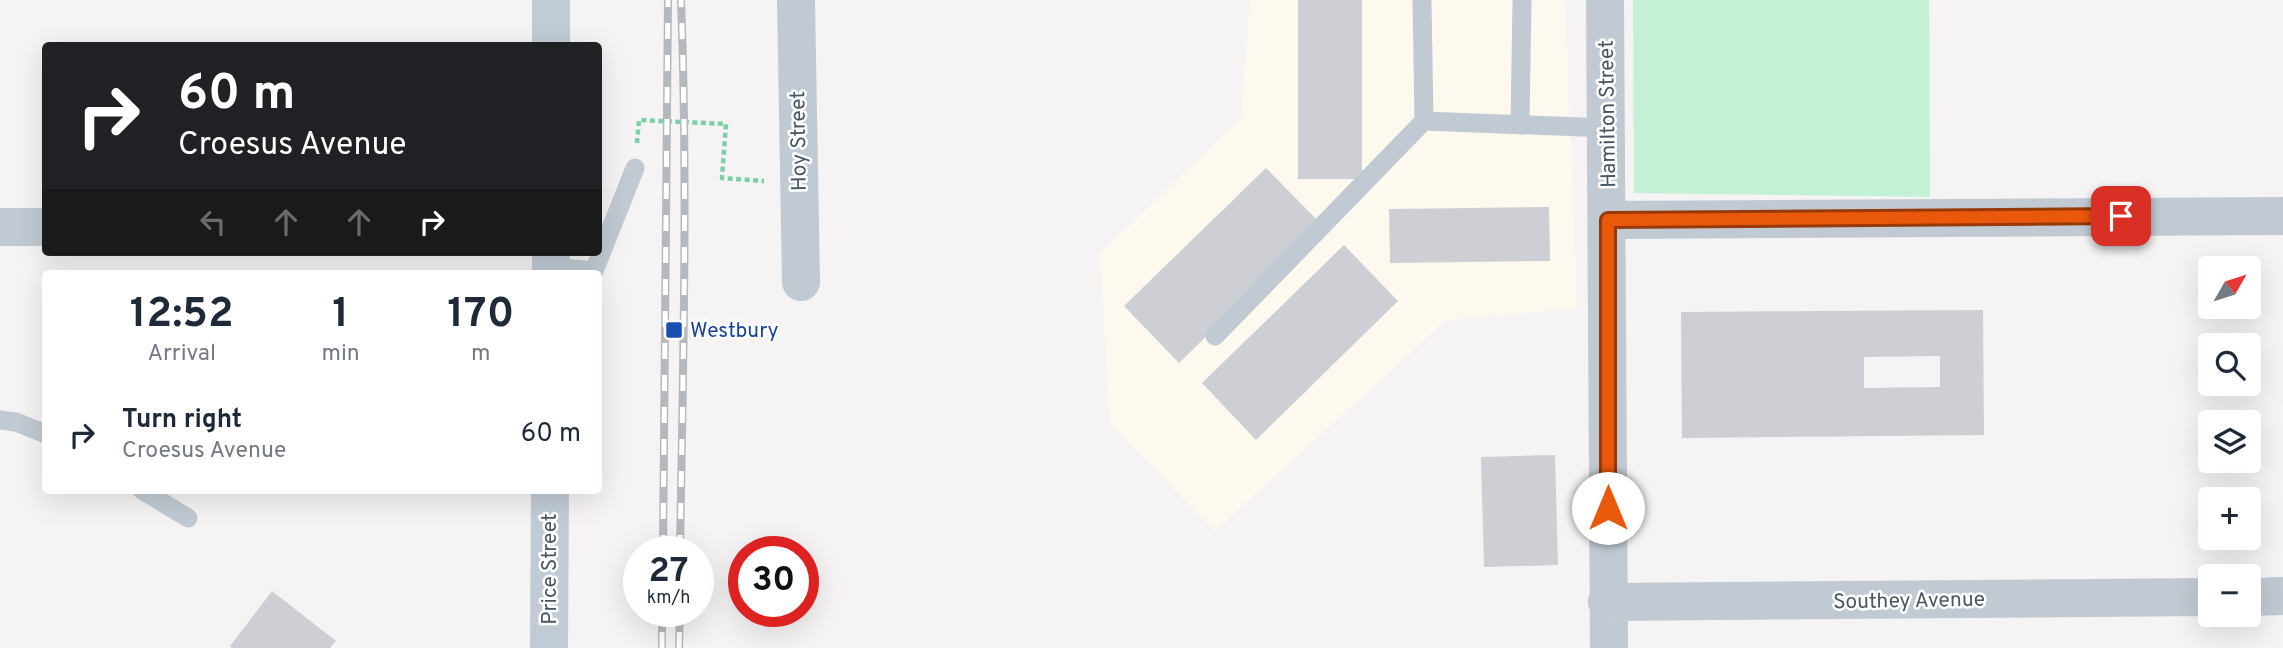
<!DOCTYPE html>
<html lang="en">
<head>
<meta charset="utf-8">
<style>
  :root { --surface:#fff; --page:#f2f2f3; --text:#1f2937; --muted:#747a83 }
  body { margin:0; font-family:Overpass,sans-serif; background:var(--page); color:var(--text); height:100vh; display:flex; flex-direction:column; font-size:26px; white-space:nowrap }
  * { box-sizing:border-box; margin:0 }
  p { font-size:23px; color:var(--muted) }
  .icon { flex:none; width:38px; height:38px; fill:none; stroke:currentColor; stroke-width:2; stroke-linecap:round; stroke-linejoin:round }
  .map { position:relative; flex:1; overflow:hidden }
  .sheet { position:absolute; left:42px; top:270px; width:560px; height:224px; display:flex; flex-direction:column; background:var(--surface); border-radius:7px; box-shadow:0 7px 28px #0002 }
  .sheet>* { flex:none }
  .hud { position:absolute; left:42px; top:42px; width:560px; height:214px; border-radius:7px; box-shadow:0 7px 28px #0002; background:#202124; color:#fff; overflow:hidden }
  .needle { width:46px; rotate:51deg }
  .controls { position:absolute; left:2198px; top:256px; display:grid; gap:14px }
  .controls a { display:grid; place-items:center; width:63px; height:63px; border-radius:7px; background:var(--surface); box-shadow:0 7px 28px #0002; font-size:35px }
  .speed { position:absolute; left:623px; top:536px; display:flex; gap:14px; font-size:35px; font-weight:700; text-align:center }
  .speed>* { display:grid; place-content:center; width:91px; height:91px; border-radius:50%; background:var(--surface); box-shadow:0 7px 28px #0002; line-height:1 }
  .speed small { font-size:18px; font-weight:400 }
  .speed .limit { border:10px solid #d22; background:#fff; color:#111 }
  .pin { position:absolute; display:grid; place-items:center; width:60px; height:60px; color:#fff; margin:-30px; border-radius:14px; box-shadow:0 4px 10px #0006 }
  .me { position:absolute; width:77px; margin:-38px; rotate:0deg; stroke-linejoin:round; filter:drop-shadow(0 0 5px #0008) }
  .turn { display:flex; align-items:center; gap:24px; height:147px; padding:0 21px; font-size:32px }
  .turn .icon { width:91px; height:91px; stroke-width:2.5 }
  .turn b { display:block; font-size:49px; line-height:60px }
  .lanes { display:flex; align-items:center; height:66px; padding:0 21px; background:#0003; justify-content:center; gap:35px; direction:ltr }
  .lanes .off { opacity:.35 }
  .eta { display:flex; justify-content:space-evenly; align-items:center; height:119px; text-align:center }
  .eta b { font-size:42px; font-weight:700; line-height:49px }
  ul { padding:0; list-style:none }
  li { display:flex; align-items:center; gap:21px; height:91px; padding:0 21px }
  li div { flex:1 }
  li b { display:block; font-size:26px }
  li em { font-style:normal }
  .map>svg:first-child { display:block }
  .commercial { fill:#fdf9ef }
  .green { fill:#c3f1d5 }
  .building { fill:#cdcfd5; fill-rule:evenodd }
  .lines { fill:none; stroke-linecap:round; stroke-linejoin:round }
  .path { stroke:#7ad0a6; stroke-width:4.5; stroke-dasharray:5 3.5; stroke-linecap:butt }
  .lane { stroke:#c1cad2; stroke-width:19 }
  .street { stroke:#c1cad2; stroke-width:38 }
  .secondary { stroke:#c1cbd6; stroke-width:38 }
  .rail-casing { stroke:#b5b8bd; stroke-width:8 }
  .rail { stroke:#fff; stroke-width:5; stroke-dasharray:16; stroke-linecap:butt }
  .route-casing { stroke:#983908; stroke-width:18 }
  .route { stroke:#ea580c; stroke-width:12 }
  .transit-dot { fill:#1a4fb4; stroke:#fff; stroke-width:2.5 }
  .labels { text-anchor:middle; stroke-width:5; stroke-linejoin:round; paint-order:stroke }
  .street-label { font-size:21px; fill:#4a5661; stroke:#fff }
  .transit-label { font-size:21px; fill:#164399; stroke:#fff; text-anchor:start }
</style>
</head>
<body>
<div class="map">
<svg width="2283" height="648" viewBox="0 0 2283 648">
  <rect width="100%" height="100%" fill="#f5f3f3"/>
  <!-- commercial -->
  <path class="commercial" d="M1250,0H1565L1577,308L1446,320L1215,531L1110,422L1100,253L1241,119Z"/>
  <!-- green -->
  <path class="green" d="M1633,0H1929L1930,197L1634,193Z"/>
  <!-- building -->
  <path class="building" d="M1298,0H1362V179H1298Z
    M1266,168L1321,224L1179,363L1124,306Z
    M1549,207L1550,261L1390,263L1389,209Z
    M1344,245L1398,301L1256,440L1202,383Z
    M1983,310L1984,435L1682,438L1681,312ZM1940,356V387L1864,388V357Z
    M1555,455L1558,565L1484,567L1481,457Z
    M272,591L336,641L330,648H232L230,646Z"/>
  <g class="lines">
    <!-- path -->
    <path class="path" d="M637,143L639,120L726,124L722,178L764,181"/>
    <!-- lane -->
    <path class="lane" d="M1424,121L1607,128
      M1520,125L1522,0
      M551,267L594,271L635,168
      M1215,336L1424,121L1422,0
      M0,420L16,422L46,434
      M142,490L188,518"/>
    <!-- street -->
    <path class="street" d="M796,0L801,282
      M1605,0L1609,648
      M1608,220L2283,216
      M0,227H46
      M2249,597L2283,596
      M1607,602L2210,597"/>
    <!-- secondary -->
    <path class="secondary" d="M551,46V0
      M551,273V252
      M549,648L550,490"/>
    <!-- rail casing -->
    <g class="rail-casing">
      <path id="rail" d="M663,551L668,0
        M680,551C683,368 688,184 681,0
        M662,648V611
        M679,648L680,611"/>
    </g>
    <!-- rail -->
    <use href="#rail" class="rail"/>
  </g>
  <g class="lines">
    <!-- route casing -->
    <g class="route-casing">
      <path id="route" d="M1608,508V220L2121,216"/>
    </g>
    <!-- route -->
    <use href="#route" class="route"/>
  </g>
  <!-- markers -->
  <rect class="transit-dot" x="665" y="321" width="18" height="18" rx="3.5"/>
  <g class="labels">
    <!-- street labels -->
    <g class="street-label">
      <text transform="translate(1607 114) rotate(-91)" y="7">Hamilton Street</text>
      <text transform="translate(798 141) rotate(-91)" y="7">Hoy Street</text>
      <text transform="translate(549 569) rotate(-90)" y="7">Price Street</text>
      <text transform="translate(1909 600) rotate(-1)" y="7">Southey Avenue</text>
    </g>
    <!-- transit labels -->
    <g class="transit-label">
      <text x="690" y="337">Westbury</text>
    </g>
  </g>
</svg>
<div class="controls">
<a><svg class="needle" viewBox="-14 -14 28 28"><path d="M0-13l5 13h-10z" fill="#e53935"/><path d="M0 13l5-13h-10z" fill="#747a83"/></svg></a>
<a><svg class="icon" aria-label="search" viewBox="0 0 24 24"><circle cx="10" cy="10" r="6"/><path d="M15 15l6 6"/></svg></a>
<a><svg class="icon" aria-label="layers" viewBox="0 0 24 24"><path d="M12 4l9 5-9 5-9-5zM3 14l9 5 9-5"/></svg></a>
<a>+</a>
<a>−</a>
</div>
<div class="speed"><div>27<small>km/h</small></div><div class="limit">30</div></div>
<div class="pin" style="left:2121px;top:216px;background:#d93025"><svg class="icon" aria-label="arrive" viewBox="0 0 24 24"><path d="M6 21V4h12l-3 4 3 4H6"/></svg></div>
<svg class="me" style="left:1608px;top:508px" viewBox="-20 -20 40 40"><circle r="19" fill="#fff"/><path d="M0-13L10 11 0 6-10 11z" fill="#ea580c"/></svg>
<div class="hud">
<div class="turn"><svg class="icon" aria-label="right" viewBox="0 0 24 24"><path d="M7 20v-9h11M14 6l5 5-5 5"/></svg><div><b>60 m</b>Croesus Avenue</div></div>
<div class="lanes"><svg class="icon off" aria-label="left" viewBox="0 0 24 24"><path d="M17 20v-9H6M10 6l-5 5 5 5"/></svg><svg class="icon off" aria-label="ahead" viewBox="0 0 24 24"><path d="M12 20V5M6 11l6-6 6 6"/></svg><svg class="icon off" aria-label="ahead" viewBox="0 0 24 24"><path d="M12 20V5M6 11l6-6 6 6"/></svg><svg class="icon" aria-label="right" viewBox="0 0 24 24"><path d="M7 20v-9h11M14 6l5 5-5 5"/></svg></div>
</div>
<section class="sheet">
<div class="eta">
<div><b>12:52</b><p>Arrival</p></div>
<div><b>1</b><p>min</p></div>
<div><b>170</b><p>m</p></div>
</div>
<ul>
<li><svg class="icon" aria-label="right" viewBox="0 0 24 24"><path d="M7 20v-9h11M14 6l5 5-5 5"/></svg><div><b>Turn right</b><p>Croesus Avenue</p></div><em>60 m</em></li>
</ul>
</section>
</div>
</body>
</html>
